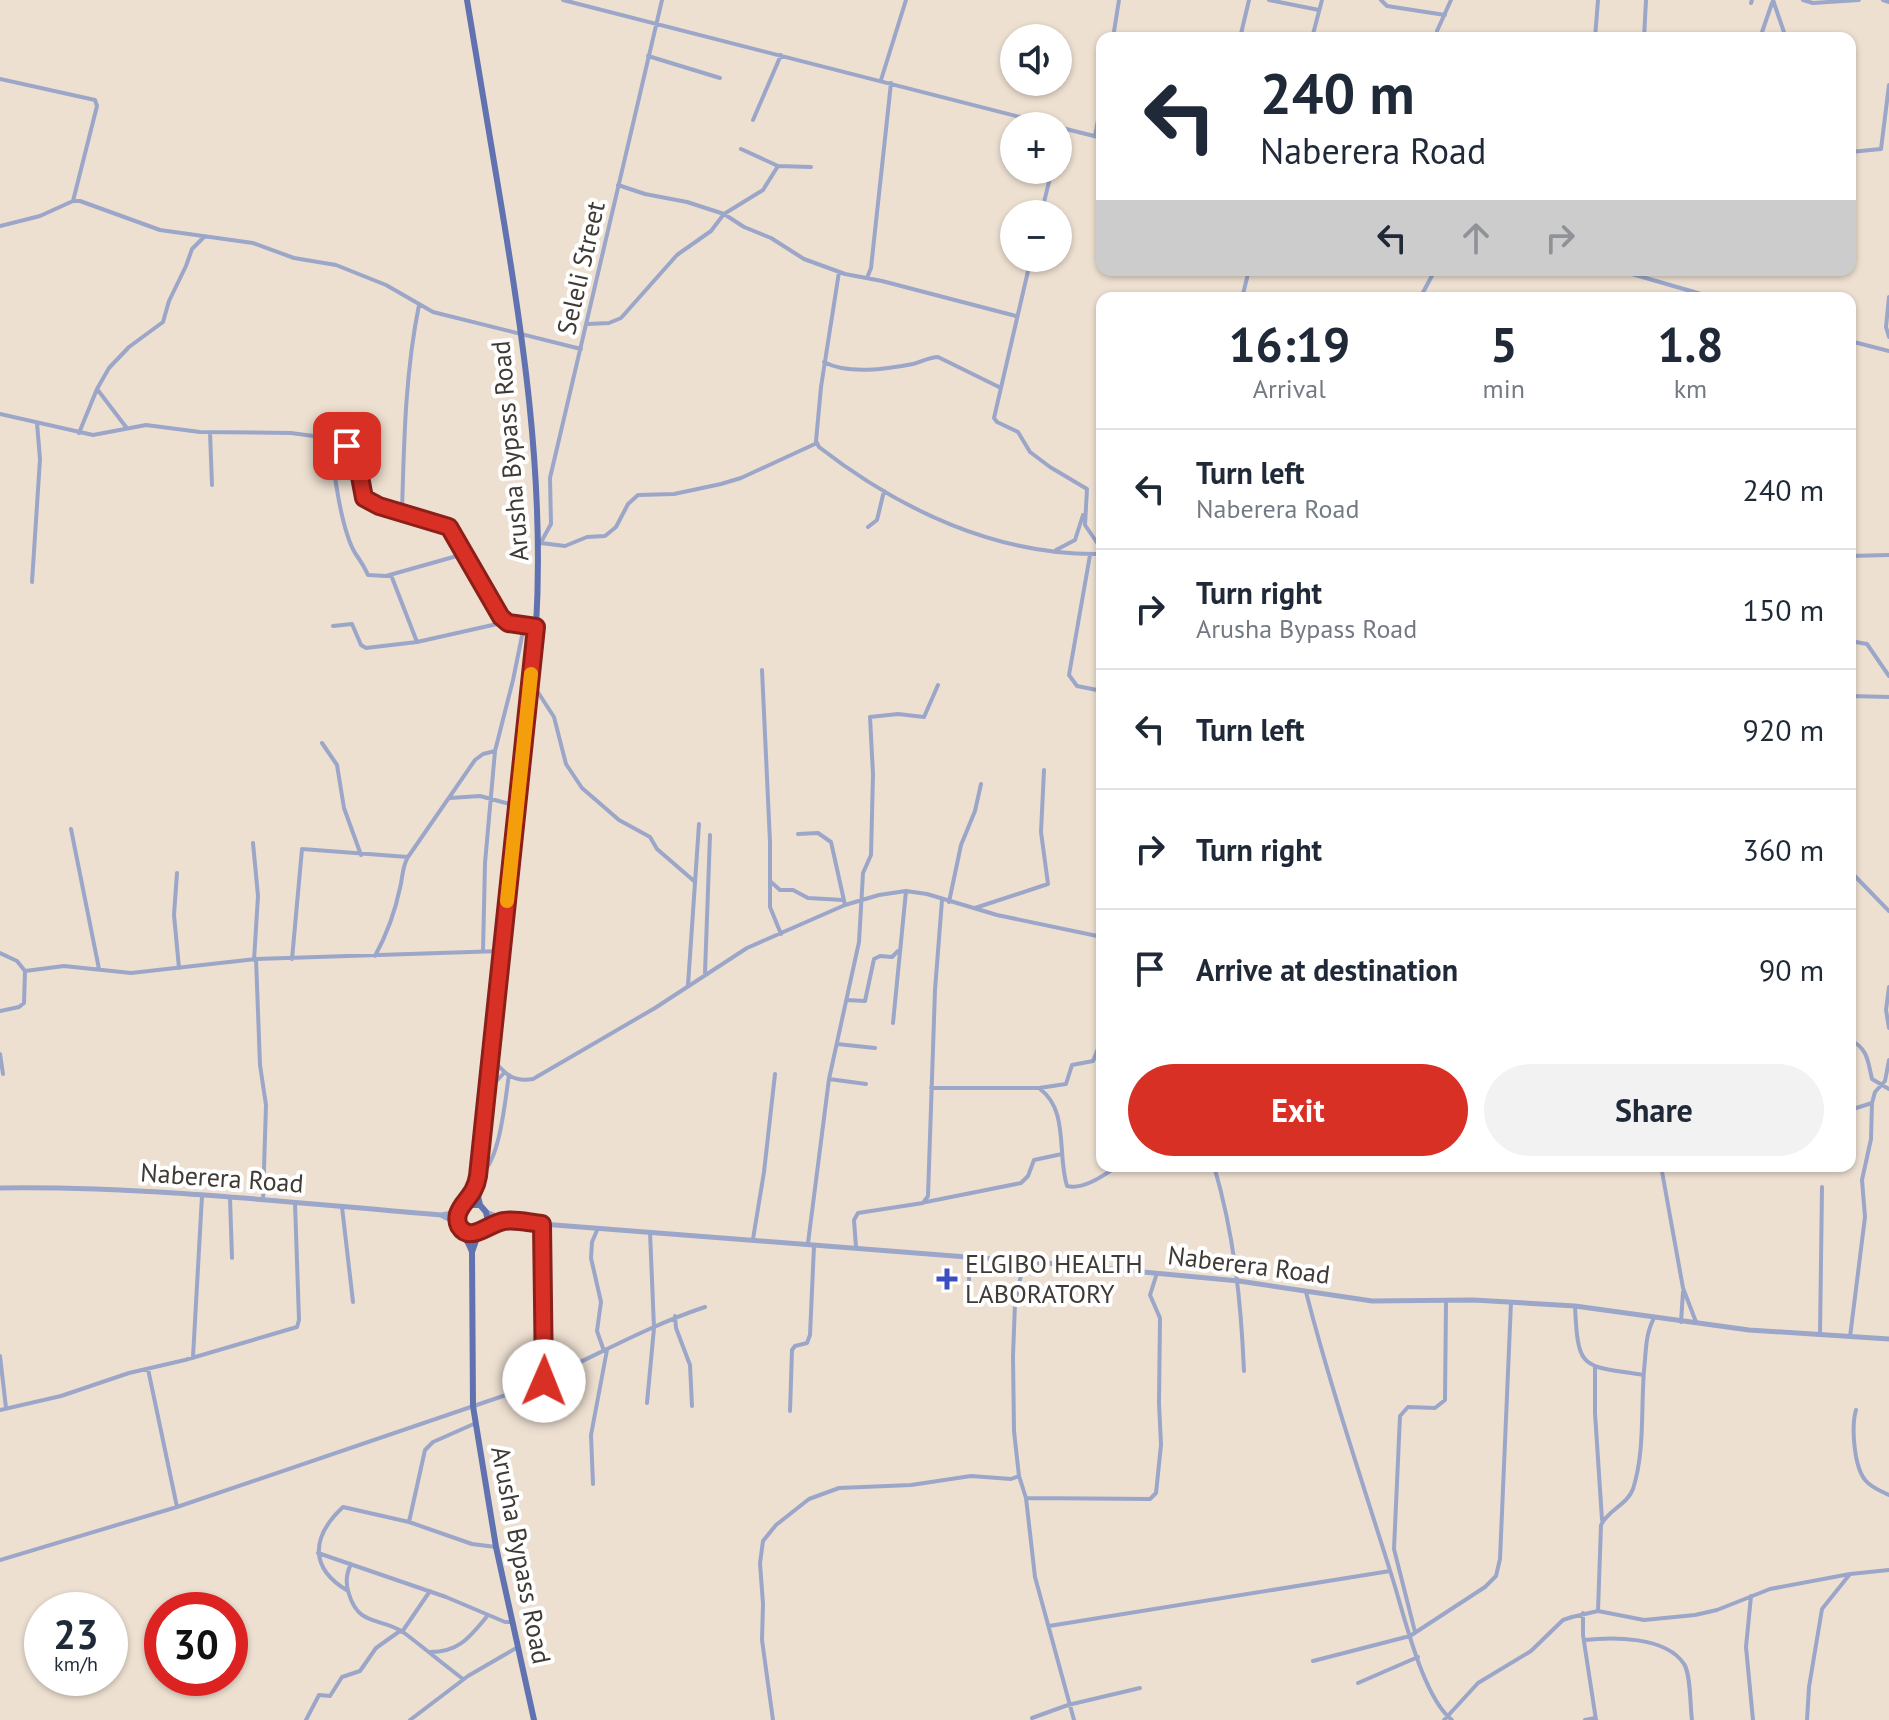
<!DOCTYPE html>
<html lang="en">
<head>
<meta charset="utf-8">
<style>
  :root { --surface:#fff; --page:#f2f2f3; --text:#1f2937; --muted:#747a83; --line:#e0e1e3; --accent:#d93025 }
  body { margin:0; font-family:"PT Sans",sans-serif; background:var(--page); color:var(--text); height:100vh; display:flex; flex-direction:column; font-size:30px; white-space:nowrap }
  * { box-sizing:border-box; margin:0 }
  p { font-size:26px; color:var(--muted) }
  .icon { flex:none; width:44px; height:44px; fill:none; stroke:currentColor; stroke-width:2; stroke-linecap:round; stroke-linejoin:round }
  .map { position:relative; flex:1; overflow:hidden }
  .sheet { position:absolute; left:1096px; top:292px; width:760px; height:880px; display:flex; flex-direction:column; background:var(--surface); border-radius:16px; box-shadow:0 2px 6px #0004 }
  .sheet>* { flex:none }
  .hud { position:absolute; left:1096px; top:32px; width:760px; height:244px; border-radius:16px; box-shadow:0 2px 6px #0004; background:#fff; color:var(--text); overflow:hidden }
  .tools { position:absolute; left:1000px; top:24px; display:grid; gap:16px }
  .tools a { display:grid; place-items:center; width:72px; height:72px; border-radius:50%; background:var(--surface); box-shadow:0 2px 6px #0004; font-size:40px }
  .speed { position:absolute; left:24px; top:1592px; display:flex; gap:16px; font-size:40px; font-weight:700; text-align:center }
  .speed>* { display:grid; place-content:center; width:104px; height:104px; border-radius:50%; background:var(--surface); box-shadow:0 2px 6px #0004; line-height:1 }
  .speed small { font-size:20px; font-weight:400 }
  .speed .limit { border:12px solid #d22; background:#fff; color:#111 }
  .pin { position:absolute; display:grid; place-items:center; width:68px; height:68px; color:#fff; margin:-34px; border-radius:16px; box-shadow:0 4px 12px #0006 }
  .me { position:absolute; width:88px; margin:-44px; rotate:1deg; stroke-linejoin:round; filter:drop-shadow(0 0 6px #0008) }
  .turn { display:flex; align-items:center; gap:28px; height:168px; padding:0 32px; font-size:36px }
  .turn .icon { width:104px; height:104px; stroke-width:2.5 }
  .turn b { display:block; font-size:56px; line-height:68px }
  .lanes { display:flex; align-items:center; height:76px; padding:0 32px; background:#0003; justify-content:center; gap:40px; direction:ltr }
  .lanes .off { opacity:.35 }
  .eta { display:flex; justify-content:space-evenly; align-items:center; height:136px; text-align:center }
  .eta b { font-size:48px; font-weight:700; line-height:56px }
  .button { display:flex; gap:16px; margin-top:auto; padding:16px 32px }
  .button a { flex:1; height:92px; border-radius:48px; background:var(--accent); color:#fff; font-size:32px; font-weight:700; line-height:92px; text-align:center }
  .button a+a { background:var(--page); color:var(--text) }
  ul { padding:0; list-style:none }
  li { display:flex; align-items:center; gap:24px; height:120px; padding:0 32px; border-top:2px solid var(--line) }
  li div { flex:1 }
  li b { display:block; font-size:30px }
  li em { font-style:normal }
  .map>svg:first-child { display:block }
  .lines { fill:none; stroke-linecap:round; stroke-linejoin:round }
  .minor { stroke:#9ba6c9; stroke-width:4 }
  .tertiary { stroke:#9ba6c9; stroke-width:5 }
  .primary { stroke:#6072b0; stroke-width:6 }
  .route-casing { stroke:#8d1f18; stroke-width:20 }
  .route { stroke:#d93025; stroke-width:14 }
  .slow { stroke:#f59e0b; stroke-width:14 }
  .poi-dot { fill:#3c4fc2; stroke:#fff; stroke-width:3 }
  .labels { text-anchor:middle; stroke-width:8; stroke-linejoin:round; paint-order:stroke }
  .street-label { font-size:26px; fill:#403a35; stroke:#fff }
  .poi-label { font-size:26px; fill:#403a35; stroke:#fff; text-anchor:start }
</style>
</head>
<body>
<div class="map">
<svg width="1889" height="1720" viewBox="0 0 1889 1720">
  <rect width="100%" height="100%" fill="#ede0d1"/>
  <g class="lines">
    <!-- minor -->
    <path class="minor" d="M563,0L1055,126
      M1269,0L1319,10
      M1381,0L1387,6L1445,15
      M1773,0L1786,38
      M1803,0L1813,3L1859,0
      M1883,0L1889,2
      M1751,3L1752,0
      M1437,31L1451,0
      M1113,38L1119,0
      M1240,38L1249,0
      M1312,38L1322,0
      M1595,38L1598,0
      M1644,38L1646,0
      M1760,38L1772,3
      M648,56L720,78
      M0,79L95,100L97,106L73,201
      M881,80L906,0
      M753,120L781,55
      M1058,127L1102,138
      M1095,136L1102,99
      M1058,144L1062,128
      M741,149L778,166
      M1850,152L1881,149L1889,85
      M618,185L645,194L687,202L724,214L744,227L771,238L804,259L845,274L882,281L1016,316
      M1041,214L1052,170
      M0,226L40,216L73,201H80L160,230L253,243L294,258L336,265L386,285L433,312L581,349
      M1031,258L994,418L997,422L1018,432L1030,452L1050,467L1087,489L1085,525L1102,550
      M1618,270L1715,298
      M839,272L821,387L816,441L819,447C900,510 997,556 1102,554
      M867,278L871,268L891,83
      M1889,297L1886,327L1889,337
      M1242,298L1249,270
      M1420,298L1435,270
      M588,324L609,323L621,318L677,255L711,231L724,214L763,190L778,166L811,167
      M1850,341L1889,351
      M824,362C848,375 887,369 913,364C922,362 929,357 938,357L1001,388
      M97,389L126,427
      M0,414L93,435L146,425L200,432L291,433L321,437L341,443L355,454L364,498L379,506L449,527L501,617L508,623L535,627
      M210,432L212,485
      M79,433L97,389L109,368L129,347L163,322L169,301L186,266L192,249L203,238
      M331,440C333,469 341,529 355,553C360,560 364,566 368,575L386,576L464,554
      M402,512C404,443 405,374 419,305
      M868,527L877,520L884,491
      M541,543L565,546L587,537L605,536L616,527L628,504L638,495L674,494L721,484L741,478L817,443
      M540,544L551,524L550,478L662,0
      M1056,550L1075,540L1083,515
      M1090,555L1069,675L1077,686L1102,691
      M1850,556L1889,555
      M391,575L417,642
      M32,582L40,459L37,423
      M333,626L352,624L361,645L366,648L417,642L506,622
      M1850,641L1867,644L1889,676
      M762,670L770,842V907L781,934
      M532,683L554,717L566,764L582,788L619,820L650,837L657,849L694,881
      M1850,696L1889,697
      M322,743L337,765L344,808L361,855
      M450,798L480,796L517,806
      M1851,824L1853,873
      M71,829L99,969
      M798,834L818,833L831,842L845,905
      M253,843L258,896L254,960
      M1850,871L1889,911
      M177,873L174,915L179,968
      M770,881L780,890H793L808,898L843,900
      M949,902L961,845L975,811L981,784
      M975,908L1048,884L1041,832L1044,770
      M483,951L485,863L495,751L513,680L524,626
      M0,953L17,961L25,971
      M375,956C387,934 395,912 400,888C403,876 402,867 408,857L475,760L483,754L495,751
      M256,959L260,1065L266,1105L263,1200
      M292,959L302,849L408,857
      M705,973L710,835
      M688,985L699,824
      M1889,987L1886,1010L1889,1028
      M847,1000L865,1001L874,959L880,956L892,957L898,951
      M0,1011L19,1007L24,1003L25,971L64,966L131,973L256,959L501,951
      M893,1023L906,891
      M1850,1040C1868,1048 1868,1062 1872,1079L1889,1089
      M837,1044L875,1048
      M0,1054L3,1074
      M491,1057C503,1072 512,1083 533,1079L655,1008L747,948L845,905L879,895L906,891L927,894L997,915L1102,937
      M829,1079L866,1084
      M931,1088H1039L1066,1084L1072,1065L1093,1061L1102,1039
      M1040,1089C1069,1110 1057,1155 1067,1186C1084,1190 1104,1175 1118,1166
      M487,1091L504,1073
      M1850,1110L1872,1103
      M1214,1166C1234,1234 1241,1301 1244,1371
      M1661,1166L1683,1288L1696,1322
      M478,1176C500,1166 505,1099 509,1075
      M230,1198L232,1258
      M926,1202L1021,1183L1028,1176L1034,1160L1062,1154
      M342,1207L353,1302
      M542,1224L544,1381
      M598,1228L592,1242L591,1258L601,1302L597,1331L604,1351
      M753,1239L764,1172L775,1074
      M808,1243L829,1079L859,942L863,873L871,855L873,774L870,717L898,714L924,717L938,685
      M856,1247L854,1220L858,1213L923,1203L928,1196L935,990L942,900
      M968,1256L970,1300
      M1024,1261L1015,1303L1013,1356L1014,1431L1019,1476L1026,1498L1035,1577L1074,1720
      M1306,1292C1331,1389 1363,1484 1393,1580C1404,1615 1423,1698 1452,1720
      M1575,1306C1578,1372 1582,1365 1643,1375
      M675,1316L676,1328L690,1365L692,1406
      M1681,1322L1683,1292
      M1820,1335L1822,1187
      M1850,1337L1865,1217L1862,1180L1871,1139L1872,1103L1875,1092L1885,1081L1889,1060
      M0,1356L6,1408
      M193,1357L202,1196
      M1595,1368V1413L1602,1520
      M148,1369L177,1507
      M647,1403L654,1328L650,1232
      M0,1410L61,1396L129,1373L185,1360L297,1327L299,1320L295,1203
      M1856,1410C1851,1427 1854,1468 1866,1481C1872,1488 1881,1491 1889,1495
      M790,1411L792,1350L795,1346L807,1343L810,1335L814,1246
      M593,1484L591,1435L607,1350
      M1026,1498L1150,1499L1156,1493L1161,1445L1159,1403L1160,1318L1150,1295L1157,1273
      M409,1522L425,1450L433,1442L476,1423
      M318,1553L446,1597L505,1622H512
      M0,1560L177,1507L506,1395C574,1369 636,1330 705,1307
      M351,1564C346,1574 345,1583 349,1594C359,1627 380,1617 403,1632C423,1647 443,1664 463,1679
      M348,1591C309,1568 311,1537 343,1507L409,1522L472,1544L496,1547
      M1751,1596L1746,1647L1753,1720
      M1598,1611L1601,1525C1608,1510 1627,1505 1633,1489C1646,1448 1640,1402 1645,1360C1646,1345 1647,1331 1654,1318
      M1583,1613V1635L1596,1720
      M1049,1626L1390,1571
      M402,1632L430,1591
      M1415,1632L1394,1549L1400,1416L1408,1407L1435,1408L1445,1400L1446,1302
      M1584,1640C1612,1637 1666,1636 1684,1664C1691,1674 1690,1707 1692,1720
      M430,1652C459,1652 470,1637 488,1615
      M1313,1661L1410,1636L1485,1587L1496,1576L1500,1559L1511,1302
      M1358,1683L1418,1657
      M1032,1718L1068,1705L1140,1688
      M306,1720L319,1695L330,1696L342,1677L360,1671L376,1648L400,1631
      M410,1720L468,1676L518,1647
      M773,1720L762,1640L763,1604L760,1563L763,1541L776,1525L809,1499L839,1488L911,1485L971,1476L1011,1479L1019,1476
      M1444,1720L1478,1683L1531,1651L1563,1620L1572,1617L1598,1611L1644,1620L1695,1615L1717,1610L1770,1589L1850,1574L1889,1570
      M1585,1720L1595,1718
      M1807,1720L1809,1687L1822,1609L1850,1574"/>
    <!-- tertiary -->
    <path class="tertiary" d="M0,1188C147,1186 294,1203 441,1215L459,1212
      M486,1212L507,1220L542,1224L1058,1264L1239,1281L1372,1301L1473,1300L1575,1306L1749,1330L1889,1339
      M441,1215L458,1224
      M486,1226L506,1220"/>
    <!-- primary -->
    <path class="primary" d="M480,1205H465L457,1216C458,1228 468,1240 472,1252L473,1406L496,1547L534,1720
      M465,1232H479L488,1221L486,1212L480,1205L476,1187L536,627C545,476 522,328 497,180C487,120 477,60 467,0
      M472,1252L479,1232"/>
  </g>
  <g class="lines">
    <!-- route casing -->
    <g class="route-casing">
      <path id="route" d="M347,446L356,455L364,498L379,506L449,527L501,617L508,623L536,627L478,1176C475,1196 462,1201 458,1214C457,1218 457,1222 459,1226C470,1244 489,1223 504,1221C516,1219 530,1223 542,1224L544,1381"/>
    </g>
    <!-- route -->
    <use href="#route" class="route"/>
    <!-- slow -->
    <path class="slow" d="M507,901L531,674"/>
  </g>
  <!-- markers -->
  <path class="poi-dot" d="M943 1267h8v8h8v8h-8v8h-8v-8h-8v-8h8z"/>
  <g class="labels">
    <!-- street labels -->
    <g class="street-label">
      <text transform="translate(581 268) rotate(-77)" y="9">Seleli Street</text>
      <text transform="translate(510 451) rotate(-95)" y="9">Arusha Bypass Road</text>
      <text transform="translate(222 1178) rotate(4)" y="9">Naberera Road</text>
      <text transform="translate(1249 1265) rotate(7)" y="9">Naberera Road</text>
      <text transform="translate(521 1555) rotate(79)" y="9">Arusha Bypass Road</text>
    </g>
    <!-- poi labels -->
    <g class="poi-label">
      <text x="965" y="1273">ELGIBO HEALTH<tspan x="965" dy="30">LABORATORY</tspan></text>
    </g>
  </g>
</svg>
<div class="tools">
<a><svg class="icon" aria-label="sound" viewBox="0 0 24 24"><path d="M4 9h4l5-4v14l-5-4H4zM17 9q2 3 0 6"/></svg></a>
<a>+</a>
<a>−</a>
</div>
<div class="speed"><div>23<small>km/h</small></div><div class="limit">30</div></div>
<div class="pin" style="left:347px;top:446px;background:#d93025"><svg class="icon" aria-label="arrive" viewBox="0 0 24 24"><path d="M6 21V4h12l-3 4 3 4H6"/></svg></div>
<svg class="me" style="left:544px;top:1381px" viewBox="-20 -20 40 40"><circle r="19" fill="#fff"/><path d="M0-13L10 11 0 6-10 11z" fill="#d93025"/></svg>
<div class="hud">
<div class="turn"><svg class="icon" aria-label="left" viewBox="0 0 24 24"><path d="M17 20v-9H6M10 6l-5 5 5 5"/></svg><div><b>240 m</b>Naberera Road</div></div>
<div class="lanes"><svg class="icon" aria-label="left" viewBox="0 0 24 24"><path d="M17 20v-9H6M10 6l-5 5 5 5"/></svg><svg class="icon off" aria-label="ahead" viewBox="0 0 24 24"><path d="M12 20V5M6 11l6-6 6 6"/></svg><svg class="icon off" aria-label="right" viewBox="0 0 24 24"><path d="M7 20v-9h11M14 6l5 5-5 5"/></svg></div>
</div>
<section class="sheet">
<div class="eta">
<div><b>16:19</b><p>Arrival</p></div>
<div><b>5</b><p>min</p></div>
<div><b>1.8</b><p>km</p></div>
</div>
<ul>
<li><svg class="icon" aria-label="left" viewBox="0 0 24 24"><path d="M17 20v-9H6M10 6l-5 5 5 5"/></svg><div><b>Turn left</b><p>Naberera Road</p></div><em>240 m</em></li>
<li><svg class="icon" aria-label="right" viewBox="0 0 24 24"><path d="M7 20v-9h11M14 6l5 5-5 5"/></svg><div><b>Turn right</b><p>Arusha Bypass Road</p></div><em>150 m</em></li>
<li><svg class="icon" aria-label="left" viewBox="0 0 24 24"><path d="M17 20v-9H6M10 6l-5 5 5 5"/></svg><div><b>Turn left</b></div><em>920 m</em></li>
<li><svg class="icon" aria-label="right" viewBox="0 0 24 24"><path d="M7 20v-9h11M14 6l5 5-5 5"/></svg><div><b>Turn right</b></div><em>360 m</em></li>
<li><svg class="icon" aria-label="arrive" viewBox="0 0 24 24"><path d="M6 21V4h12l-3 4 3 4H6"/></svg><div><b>Arrive at destination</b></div><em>90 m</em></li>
</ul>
<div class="button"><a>Exit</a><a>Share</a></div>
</section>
</div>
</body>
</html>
